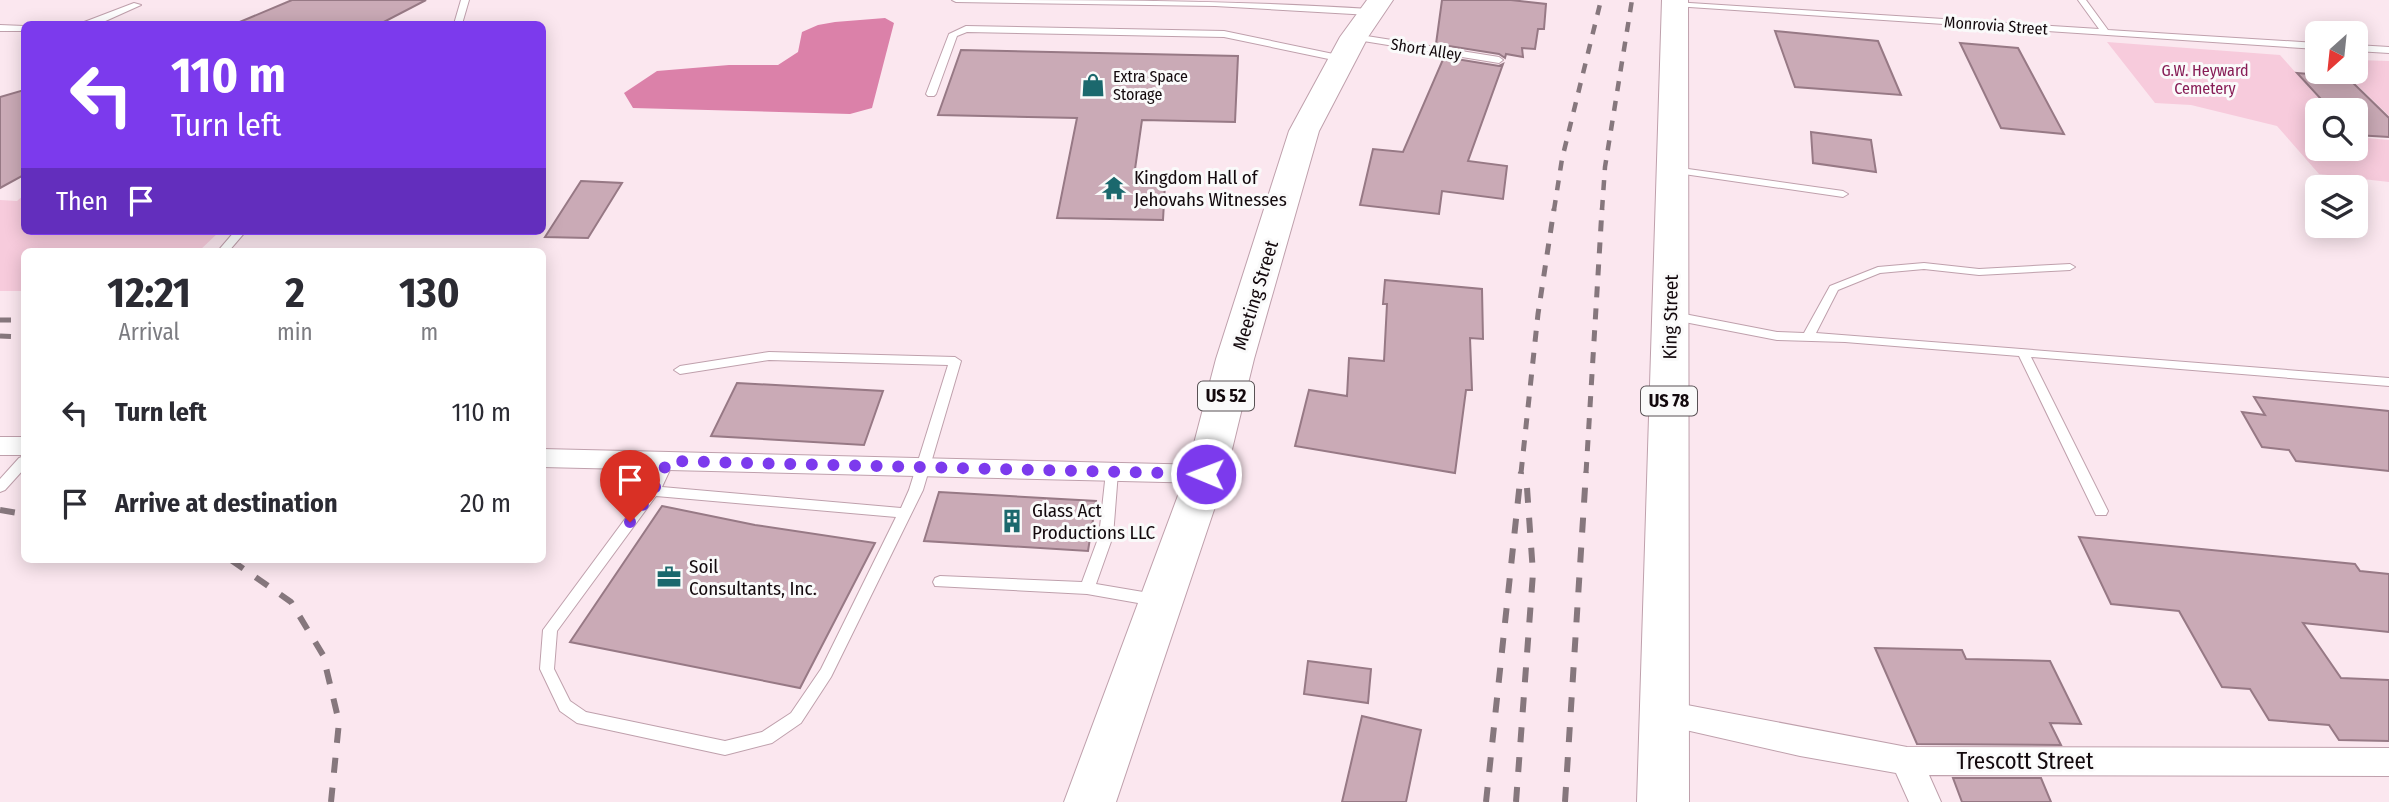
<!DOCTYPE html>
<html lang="en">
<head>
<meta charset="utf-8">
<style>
  :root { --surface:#fff; --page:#f2f2f3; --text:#2b2b33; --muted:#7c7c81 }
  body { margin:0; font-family:"Fira Sans Condensed",sans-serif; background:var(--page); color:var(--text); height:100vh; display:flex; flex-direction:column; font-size:26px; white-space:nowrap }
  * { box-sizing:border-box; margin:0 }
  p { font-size:23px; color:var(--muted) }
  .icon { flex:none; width:38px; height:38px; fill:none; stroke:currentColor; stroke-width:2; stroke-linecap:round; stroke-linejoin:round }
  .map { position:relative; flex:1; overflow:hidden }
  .sheet { position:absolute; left:21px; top:248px; width:525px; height:315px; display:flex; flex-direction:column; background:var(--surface); border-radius:10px; box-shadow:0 4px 18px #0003 }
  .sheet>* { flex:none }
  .top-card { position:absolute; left:21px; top:21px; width:525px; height:214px; border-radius:10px; box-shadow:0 4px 18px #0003; background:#7c3aed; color:#fff; overflow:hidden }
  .needle { width:46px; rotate:207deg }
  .tools { position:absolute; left:2305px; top:21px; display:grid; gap:14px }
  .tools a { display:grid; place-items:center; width:63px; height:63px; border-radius:10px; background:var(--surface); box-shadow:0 4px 18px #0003; font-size:35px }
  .pin { position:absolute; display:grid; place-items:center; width:60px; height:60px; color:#fff; margin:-72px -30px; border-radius:50% 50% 50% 0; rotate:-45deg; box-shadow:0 0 7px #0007 }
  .pin .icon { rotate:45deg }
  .me { position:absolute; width:77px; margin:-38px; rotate:271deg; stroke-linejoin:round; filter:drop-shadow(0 0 5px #0008) }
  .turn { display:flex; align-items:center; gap:24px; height:147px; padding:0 35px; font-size:32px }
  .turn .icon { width:91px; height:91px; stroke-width:2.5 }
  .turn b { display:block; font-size:49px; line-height:60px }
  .then { display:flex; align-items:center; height:66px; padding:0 35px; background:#0003; gap:14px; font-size:26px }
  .eta { display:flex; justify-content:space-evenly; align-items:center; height:119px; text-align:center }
  .eta b { font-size:42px; font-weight:700; line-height:49px }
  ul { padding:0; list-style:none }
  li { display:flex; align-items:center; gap:21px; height:91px; padding:0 35px }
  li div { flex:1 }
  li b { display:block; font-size:26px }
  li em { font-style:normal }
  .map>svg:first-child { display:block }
  .green { fill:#f7cbdc }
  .water { fill:#db81a9 }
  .building { fill:#caaab6; stroke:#977985; stroke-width:2 }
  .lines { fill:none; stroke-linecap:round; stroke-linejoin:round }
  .service-casing { stroke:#bfa0ac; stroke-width:2 }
  .minor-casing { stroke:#bfa0ac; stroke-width:2 }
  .primary-casing { stroke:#bfa0ac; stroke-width:2 }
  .service { fill:#fff; fill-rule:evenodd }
  .minor { fill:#fff; fill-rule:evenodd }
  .primary { fill:#fff; fill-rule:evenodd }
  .rail-far2 { stroke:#86777d; stroke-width:4.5; stroke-dasharray:10 10; stroke-linecap:butt }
  .rail-far1 { stroke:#86777d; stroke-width:5; stroke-dasharray:11 11; stroke-linecap:butt }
  .rail { stroke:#86777d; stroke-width:6; stroke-dasharray:15 15; stroke-linecap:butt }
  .route { stroke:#7c3aed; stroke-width:12; stroke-dasharray:0 21.6 }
  .labels { text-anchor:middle; stroke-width:6; stroke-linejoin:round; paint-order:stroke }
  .far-street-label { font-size:16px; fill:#13090d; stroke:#fafafa }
  .far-park-label { font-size:16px; fill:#871d56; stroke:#fafafa }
  .far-poi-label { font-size:16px; fill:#13090d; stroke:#fafafa; text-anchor:start }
  .shield { fill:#fafafa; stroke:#585154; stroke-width:2 }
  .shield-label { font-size:18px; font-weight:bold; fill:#13090d }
  .poi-label { font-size:19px; fill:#13090d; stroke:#fafafa; text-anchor:start }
  .street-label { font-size:19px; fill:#13090d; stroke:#fafafa }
  .near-street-label { font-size:23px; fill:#13090d; stroke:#fafafa }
</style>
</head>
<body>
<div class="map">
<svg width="2389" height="802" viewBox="0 0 2389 802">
  <rect width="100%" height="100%" fill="#fbe7ef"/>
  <!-- green -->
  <path class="green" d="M2107,42L2280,55L2329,110H2317V149H2356V137L2389,140V182L2319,174L2277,126L2191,105L2155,103Z
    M2356,60L2389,61V116L2344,72H2356Z
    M24,195V231H220L198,252H24V291H0V200L17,201Z"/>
  <!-- water -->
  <path class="water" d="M885,18L894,23L872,108L850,114L633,108L624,93L657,71L729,65H778L798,52L802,32L818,25L835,22Z"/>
  <!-- building -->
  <path class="building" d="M292,0H426L380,24H235Z
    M1442,0H1511L1546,4L1544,29H1538L1535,49L1522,48L1523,57L1506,54L1505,58L1499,54L1436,44Z
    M1775,31L1878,41L1901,95L1795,87Z
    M1960,43L2018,48L2064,134L2001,128Z
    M961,50L1238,56L1235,122L1142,120L1133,183L1165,184L1163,220L1057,218L1077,118L938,115Z
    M1444,57L1499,66L1503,64L1468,161L1507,166L1503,199L1442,191L1439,214L1360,205L1373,149L1403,152Z
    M2297,73L2347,77L2389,118V137L2356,135V110H2331Z
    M24,90V175L0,188V97Z
    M1811,132L1871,140L1876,172L1813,163Z
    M581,181L622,183L588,238L545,237Z
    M1385,280L1482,289L1483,339L1470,338L1472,390H1466L1455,473L1295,446L1309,390L1347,396L1349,358L1384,361L1387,304H1383Z
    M737,383L883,391L864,445L711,436Z
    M2254,397L2389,411V471L2296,461L2289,450L2262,447L2242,412L2265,415Z
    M939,492L1096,501L1088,551L924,541Z
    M662,506L755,525L875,543L800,688L570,642Z
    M2079,537L2355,564L2360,571L2389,574V632L2303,623L2341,678L2389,680V741L2339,740L2329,725L2269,720L2250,689L2222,687L2179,611L2111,604Z
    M1875,648L1962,650L1966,659L2050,661L2081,724L2050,723L2061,745L1917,744Z
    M1308,661L1371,669L1368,703L1304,694Z
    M1362,716L1421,730L1406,802H1342Z
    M1953,778H2041L2051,802H1962Z"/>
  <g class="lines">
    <!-- service casing -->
    <g class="service-casing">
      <path id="service" d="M461,0H469L462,24H454Z
        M952,0C1092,0 1231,0 1370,9L1374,12L1370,15L1215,6L956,2Z
        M2078,0H2086L2108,30L2317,43V49L1674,6L1670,4L1674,2L2099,29Z
        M134,3L141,5L101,23L79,24Z
        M0,25L24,26V31H0Z
        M966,26L1224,31L1343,56L1347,59L1343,62L1224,37L967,32L957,36L936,94L934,96H928L926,94L949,34Z
        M1354,34L1499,57L1503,60L1499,63L1351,39V35Z
        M2356,45L2389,47V53L2356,51Z
        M1674,167L1843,191L1848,194L1843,197L1670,172V168Z
        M235,231H246L228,252H217Z
        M1924,263L1979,269L2070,264L2075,267L2070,270L1979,275L1924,269L1880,273L1838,290L1816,333L2389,378V386L2031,357L2108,511L2106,515H2096L2094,511L2019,356L1845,342L1777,340L1674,320L1668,316L1674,312L1777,332L1804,333L1830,286L1878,267Z
        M769,352L955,357L961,361L923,490L831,677L801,723L772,743L725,755L577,723L560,711L540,669L543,630L648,488L663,458H673L674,461L662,487L901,508L909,490L948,365L769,360L680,374L674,370L680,366ZM656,496L896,517L821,669L791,713L762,732L725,741L586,712L570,701L554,669L557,631Z
        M24,456V469L5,490L0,492V479L19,458Z
        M1112,467L1117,469L1118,472L1113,536L1096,584L1155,594L1160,596L1162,600L1160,604L1155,606L1087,594L935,586L933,582L935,578L940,576L1082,582L1099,536L1106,472L1107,469Z"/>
    </g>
    <!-- minor casing -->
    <g class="minor-casing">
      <path id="minor" d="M0,437H24V455H0Z
        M542,449L1206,465L1215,467L1219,474L1215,481L1206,483L542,467Z
        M1666,701L1907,747L2389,748V776L1929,775L1941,802H1909L1896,773L1800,756L1655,723L1651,714L1655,705Z"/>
    </g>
    <!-- primary casing -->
    <g class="primary-casing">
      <path id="primary" d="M1367,0H1393L1368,37L1319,131L1254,359L1226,474L1116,802H1064L1186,474L1216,359L1289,131L1340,37Z
        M1662,0H1688L1689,802H1637Z"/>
    </g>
    <!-- service -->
    <use href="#service" class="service"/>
    <!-- minor -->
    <use href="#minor" class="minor"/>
    <!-- primary -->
    <use href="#primary" class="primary"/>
    <!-- rail-far2 -->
    <path class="rail-far2" d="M1554,210L1562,159L1601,0
      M1602,210L1605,167L1632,0"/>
    <!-- rail-far1 -->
    <path class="rail-far1" d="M0,320H24
      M0,336L24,337
      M1521,473L1538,314L1554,209
      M1586,473L1602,209"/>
    <!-- rail -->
    <path class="rail" d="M0,510L24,514
      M231,560L291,602L323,655L339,722L331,802
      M1486,802L1521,472
      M1516,802L1533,573L1527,488
      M1565,802L1586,472"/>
  </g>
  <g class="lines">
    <!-- route -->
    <path class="route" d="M630,522L653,491L668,461L1206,474"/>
  </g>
  <!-- icons -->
  <defs>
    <g id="shop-bare" transform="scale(1.89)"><path d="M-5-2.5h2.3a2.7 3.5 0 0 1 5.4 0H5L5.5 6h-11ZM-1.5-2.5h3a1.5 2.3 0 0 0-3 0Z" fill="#1b686d" stroke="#fafafa" stroke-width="2.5" paint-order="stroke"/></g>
    <g id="temple-bare" transform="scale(1.89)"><path d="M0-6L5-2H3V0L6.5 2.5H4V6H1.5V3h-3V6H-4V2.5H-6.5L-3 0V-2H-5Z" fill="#1b686d" stroke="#fafafa" stroke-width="2.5" paint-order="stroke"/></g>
    <g id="building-bare" transform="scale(1.89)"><path d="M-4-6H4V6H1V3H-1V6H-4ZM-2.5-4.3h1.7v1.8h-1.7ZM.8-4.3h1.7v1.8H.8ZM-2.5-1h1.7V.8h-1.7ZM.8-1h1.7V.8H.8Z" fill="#1b686d" stroke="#fafafa" stroke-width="2.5" paint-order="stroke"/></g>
    <g id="office-bare" transform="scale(1.89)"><path d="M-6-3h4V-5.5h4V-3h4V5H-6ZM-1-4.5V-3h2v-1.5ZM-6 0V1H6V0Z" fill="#1b686d" stroke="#fafafa" stroke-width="2.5" paint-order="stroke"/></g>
  </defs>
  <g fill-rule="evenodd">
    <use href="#shop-bare" x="1093" y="85"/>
    <use href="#temple-bare" x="1114" y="188"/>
    <use href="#building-bare" x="1012" y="521"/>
    <use href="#office-bare" x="669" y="577"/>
  </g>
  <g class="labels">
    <!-- far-street labels -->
    <g class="far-street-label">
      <text transform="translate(1996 25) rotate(4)" y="6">Monrovia Street</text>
      <text transform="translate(1426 49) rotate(9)" y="6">Short Alley</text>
    </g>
    <!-- far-park labels -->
    <g class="far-park-label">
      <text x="2205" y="76">G.W. Heyward<tspan x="2205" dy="18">Cemetery</tspan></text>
    </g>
    <!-- far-poi labels -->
    <g class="far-poi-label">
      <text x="1113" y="82">Extra Space<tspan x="1113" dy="18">Storage</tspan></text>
    </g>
    <!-- shield labels -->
    <g class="shield">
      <rect x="1198" y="381.5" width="56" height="29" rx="5"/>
      <rect x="1641" y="386.5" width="56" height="29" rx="5"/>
    </g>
    <g class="shield-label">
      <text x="1226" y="402">US 52</text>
      <text x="1669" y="407">US 78</text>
    </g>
    <!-- poi labels -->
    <g class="poi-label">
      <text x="1134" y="184">Kingdom Hall of<tspan x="1134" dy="22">Jehovahs Witnesses</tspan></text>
      <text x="1032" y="517">Glass Act<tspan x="1032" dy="22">Productions LLC</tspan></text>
      <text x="689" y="573">Soil<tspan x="689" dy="22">Consultants, Inc.</tspan></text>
    </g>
    <!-- street labels -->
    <g class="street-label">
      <text transform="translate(1255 295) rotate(-73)" y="7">Meeting Street</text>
      <text transform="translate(1670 317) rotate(-89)" y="7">King Street</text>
    </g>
    <!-- near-street labels -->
    <g class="near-street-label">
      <text x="2025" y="769">Trescott Street</text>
    </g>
  </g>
</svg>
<div class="tools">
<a><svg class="needle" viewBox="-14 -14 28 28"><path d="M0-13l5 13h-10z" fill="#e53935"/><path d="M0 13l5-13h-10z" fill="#7c7c81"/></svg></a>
<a><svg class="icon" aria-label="search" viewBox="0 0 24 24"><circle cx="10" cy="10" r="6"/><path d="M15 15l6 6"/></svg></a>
<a><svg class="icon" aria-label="layers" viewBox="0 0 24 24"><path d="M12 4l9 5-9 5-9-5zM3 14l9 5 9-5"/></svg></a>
</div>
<div class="pin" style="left:630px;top:522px;background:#d93025"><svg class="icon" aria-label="arrive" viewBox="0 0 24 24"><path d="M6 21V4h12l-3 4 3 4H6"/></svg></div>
<svg class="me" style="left:1206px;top:474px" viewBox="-20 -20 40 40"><circle r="17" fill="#7c3aed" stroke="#fff" stroke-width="3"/><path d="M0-11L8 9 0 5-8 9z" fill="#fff"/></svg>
<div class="top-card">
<div class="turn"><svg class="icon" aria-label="left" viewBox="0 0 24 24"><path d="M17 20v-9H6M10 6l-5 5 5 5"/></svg><div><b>110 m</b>Turn left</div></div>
<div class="then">Then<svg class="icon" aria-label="arrive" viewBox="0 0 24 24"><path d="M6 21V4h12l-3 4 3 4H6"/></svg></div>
</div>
<section class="sheet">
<div class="eta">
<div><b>12:21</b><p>Arrival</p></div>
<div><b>2</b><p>min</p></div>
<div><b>130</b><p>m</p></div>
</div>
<ul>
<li><svg class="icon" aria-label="left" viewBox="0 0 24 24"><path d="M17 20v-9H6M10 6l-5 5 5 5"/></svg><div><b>Turn left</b></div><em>110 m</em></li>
<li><svg class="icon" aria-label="arrive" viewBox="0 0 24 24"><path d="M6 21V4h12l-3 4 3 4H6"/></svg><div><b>Arrive at destination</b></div><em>20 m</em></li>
</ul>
</section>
</div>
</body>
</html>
